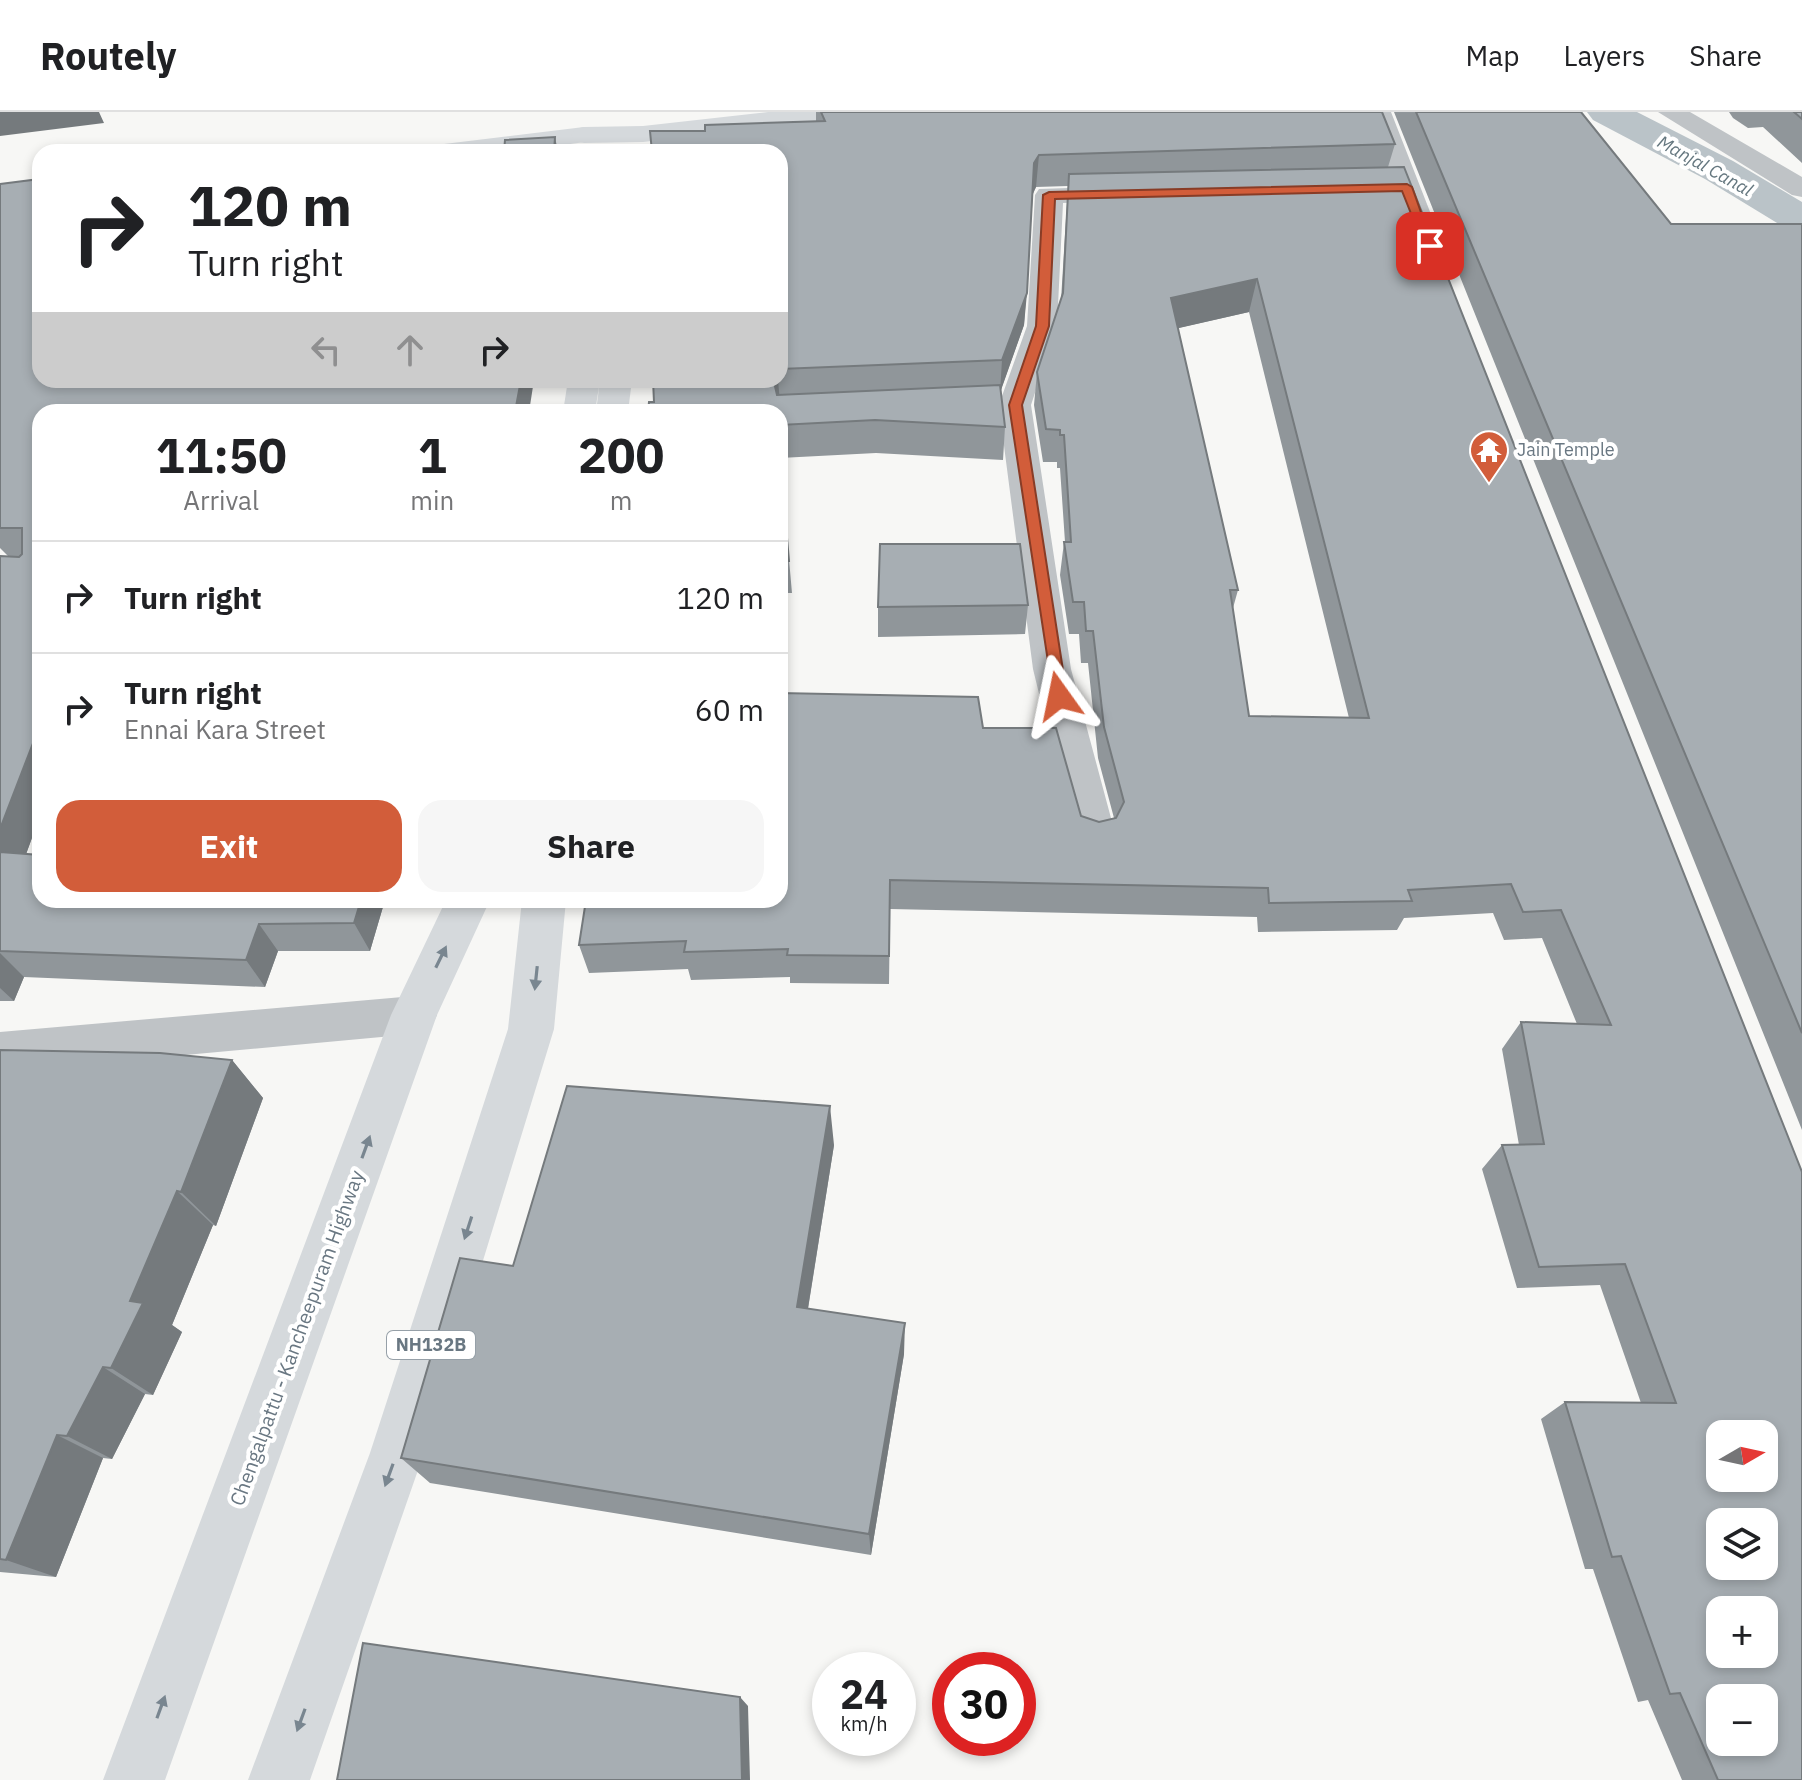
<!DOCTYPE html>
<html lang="en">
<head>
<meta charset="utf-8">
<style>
  :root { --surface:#fff; --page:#f6f6f6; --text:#202124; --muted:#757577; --line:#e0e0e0; --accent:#d25d3a }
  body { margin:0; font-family:"IBM Plex Sans",sans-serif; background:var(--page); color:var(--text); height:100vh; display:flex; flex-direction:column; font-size:30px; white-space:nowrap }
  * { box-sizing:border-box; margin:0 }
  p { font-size:26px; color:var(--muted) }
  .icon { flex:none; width:44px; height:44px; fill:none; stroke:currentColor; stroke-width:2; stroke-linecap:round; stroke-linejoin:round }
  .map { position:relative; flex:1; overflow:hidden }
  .side { position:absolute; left:32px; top:292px; width:756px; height:504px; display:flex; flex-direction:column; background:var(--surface); border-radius:24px; box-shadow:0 4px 12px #0003 }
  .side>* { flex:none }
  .hud { position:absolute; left:32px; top:32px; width:756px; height:244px; border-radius:24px; box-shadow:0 4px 12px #0003; background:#fff; color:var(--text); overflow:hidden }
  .needle { width:52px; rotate:81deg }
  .fabs { position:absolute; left:1706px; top:1308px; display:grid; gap:16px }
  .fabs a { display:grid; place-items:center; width:72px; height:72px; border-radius:16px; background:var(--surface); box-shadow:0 4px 12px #0003; font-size:40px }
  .speed { position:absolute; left:812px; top:1540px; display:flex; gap:16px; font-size:40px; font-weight:700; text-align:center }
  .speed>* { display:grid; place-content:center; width:104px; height:104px; border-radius:50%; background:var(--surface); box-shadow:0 4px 12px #0003; line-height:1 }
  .speed small { font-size:20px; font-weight:400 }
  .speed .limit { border:12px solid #d22; background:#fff; color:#111 }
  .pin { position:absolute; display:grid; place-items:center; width:68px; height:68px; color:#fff; margin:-34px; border-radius:16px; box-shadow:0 4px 12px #0006 }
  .me { position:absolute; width:88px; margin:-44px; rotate:348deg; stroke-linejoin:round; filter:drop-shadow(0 0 6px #0008) }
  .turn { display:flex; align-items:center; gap:28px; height:168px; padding:0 24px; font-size:36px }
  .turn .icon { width:104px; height:104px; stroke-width:2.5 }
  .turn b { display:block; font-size:56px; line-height:68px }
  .lanes { display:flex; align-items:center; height:76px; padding:0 24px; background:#0003; justify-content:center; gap:40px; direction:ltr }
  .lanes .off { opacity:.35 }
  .eta { display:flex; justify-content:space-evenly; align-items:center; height:136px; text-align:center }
  .eta b { font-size:48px; font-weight:700; line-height:56px }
  .cta { display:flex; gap:16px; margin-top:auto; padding:16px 24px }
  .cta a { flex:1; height:92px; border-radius:24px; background:var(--accent); color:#fff; font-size:32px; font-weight:700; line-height:92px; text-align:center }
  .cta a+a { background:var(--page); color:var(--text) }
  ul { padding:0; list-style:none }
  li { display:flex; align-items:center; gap:24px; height:112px; padding:0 24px; border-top:2px solid var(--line) }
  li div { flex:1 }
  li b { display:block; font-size:30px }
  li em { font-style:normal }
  header { display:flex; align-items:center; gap:48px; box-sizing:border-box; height:112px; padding:0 40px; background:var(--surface); border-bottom:2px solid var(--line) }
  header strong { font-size:38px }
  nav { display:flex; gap:44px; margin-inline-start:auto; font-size:28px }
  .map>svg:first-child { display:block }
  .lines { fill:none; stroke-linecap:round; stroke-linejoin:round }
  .canal { fill:#bac3c8; fill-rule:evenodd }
  .minor { fill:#bfc3c6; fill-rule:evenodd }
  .major { fill:#d5d9dc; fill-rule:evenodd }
  .highway { fill:#d5d9dc; fill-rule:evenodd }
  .wall { fill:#90969a; fill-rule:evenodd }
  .shaded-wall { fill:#757a7d }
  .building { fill:#a7aeb3; stroke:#757a7d; stroke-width:2; fill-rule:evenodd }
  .oneway { fill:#798690 }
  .route { fill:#d25d3a; stroke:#883c26; stroke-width:2 }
  .labels { text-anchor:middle; stroke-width:8; stroke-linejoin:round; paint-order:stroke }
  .far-water-label { font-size:18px; font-style:italic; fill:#65777f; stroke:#fff }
  .far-poi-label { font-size:18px; fill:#697782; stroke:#fff; text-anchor:start }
  .shield { fill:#fff; stroke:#96a0a8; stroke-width:2 }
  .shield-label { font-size:18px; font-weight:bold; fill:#697782 }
  .street-label { font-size:20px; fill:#697782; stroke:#fff }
</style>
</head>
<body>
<header>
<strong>Routely</strong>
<nav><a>Map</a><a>Layers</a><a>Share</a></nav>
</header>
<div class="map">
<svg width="1802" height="1668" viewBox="0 0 1802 1668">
  <rect width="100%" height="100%" fill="#f7f7f5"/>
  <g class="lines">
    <!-- canal -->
    <path class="canal" d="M1587,0H1637L1733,49L1802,90V121L1787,117L1705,67L1593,8Z"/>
    <!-- minor -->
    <path class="minor" d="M1365,0H1391L1434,110L1430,116H1410L1406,110Z
      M1658,0H1690L1802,65V85L1792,83Z
      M1128,74L1138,76L1142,82L1138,88L1063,91L1057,214L1031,293L1071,557L1115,721L1109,733L1094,737L1079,733L1073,721L1033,557L1000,303L942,306L931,303L926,296L931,289L1002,284L1027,214L1035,83L1039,77Z
      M414,884L430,889L437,903L430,917L414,922L0,960V920Z"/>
    <!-- major -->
    <path class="major" d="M584,15L593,17L597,23L593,29L510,40H431L434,34L444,32Z"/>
    <!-- highway -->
    <path class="highway" d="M768,0H850L837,8L643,30L584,31L575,29L571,23L575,17L584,15L643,14Z
      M568,268H600L595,300H563Z
      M600,268H632L628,300H596Z
      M446,788H490L437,903L165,1668H103L391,903Z
      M522,788H566L554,917L424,1341L310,1668H248L370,1341L508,917Z"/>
  </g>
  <!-- wall -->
  <path class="wall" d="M816,0H1382L1395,32L1388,55H1404L1802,1668H1682L1648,1588L1638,1590L1593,1457H1585L1541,1307L1565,1290L1641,1291L1600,1173L1517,1176L1482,1057L1502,1033H1519L1502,937L1521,910L1577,912L1542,826L1504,828L1493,801L1404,806L1397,818L1258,820L1257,805L890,797L889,872L790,871V865L691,868L688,857L589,861L579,833L983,616L1081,704L1099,710L1114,706L1098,646L1088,551H1081L1079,522H1069L1060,463L1064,430H1065L1060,356H1057V350H1043L1034,293L1037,260L1061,188L1068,74L1036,75L1033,82L1024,213L1000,280L1005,315L1003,348L876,341L780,346L792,481H780V300L654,290L653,268H780V40L705,19L816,9ZM1249,200L1349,606L1249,604L1233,496L1238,478L1178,216Z
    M1394,0H1581L1671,112H1802V1018Z
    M1729,0H1802V51L1763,15L1748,16L1733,6Z
    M0,72L40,268H534L535,270L40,300V704L26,742L40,788H385L370,839H278L265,875L24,865L14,889H0V444H8L0,436Z
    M1028,493L1025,522L878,525V495Z
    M0,938L232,948L263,986L216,1114L213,1113L172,1213L182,1220L153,1283L145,1282L112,1347L103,1346L56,1465L0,1460Z
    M834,1033L808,1197L904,1242L871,1443L430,1371L401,1346L513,1154Z"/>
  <!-- shaded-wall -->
  <path class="shaded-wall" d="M0,0H99L104,11L0,24Z
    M555,25L558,40H554Z
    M1039,43L1036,75L1032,83L1034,51Z
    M1257,167L1249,200L1166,219L1171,186Z
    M1027,181L1024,213L1000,281L1002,248Z
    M521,268H534L529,300H515Z
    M760,268H778L780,290Z
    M40,613V704L17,767L0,749V717Z
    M361,788H385L370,839L354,811Z
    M259,812L278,839L265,875L246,848Z
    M0,841L24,865L14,889L0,876Z
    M232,948L263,986L216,1114L181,1080Z
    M830,994L834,1033L803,1227L797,1195Z
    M177,1079L213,1113L172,1213L182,1220L153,1283L111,1256L130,1189Z
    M905,1211L904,1242L871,1443L869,1422Z
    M103,1255L145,1282L112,1347L67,1324Z
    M57,1323L103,1346L56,1465L6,1448Z
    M740,1585L748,1594L750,1668H742Z"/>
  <!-- building -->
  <path class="building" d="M821,0H1382L1395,32L1039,43L1034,51L1027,181L1002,248L780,257V40H652L650,19H705V13L825,9Z
    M1416,0H1581L1671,112H1802V921Z
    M1794,0H1802V7Z
    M555,25L554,40H504L505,28Z
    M1404,55L1802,1060V1668H1718L1680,1581L1670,1582L1621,1444L1612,1445L1565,1290L1676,1291L1625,1152L1539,1155L1502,1033L1544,1032L1521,910L1611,913L1561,798L1523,800L1511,772L1408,778L1412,789L1269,791L1268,776L890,768L889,844L787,843L788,837L684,840L686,829L579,833L586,788H780V581L978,585L983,616H1056L1081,704L1099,710L1116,706L1124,690L1104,615L1093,519H1086L1084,490H1073L1064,430H1071L1064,323H1060V318L1046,317L1037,260L1063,181L1069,62ZM1257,167L1369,606L1249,604L1230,478H1238L1171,186ZM1720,1322H1764V1366H1720ZM1720,1410H1764V1454H1720ZM1720,1498H1764V1542H1720ZM1720,1586H1764V1630H1720Z
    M40,67V268H521L515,300H40V613L0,717V444L19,445L22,442V416H0V72Z
    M653,268H766L774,270L777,283L1000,273L1005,315L875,308L780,313V300H648L649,290H654Z
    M780,345L789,449H780Z
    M880,432H1020L1028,493L878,495Z
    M0,740L40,743V788H361L354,811L259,812L246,848L0,839Z
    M0,938L160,941L232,948L181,1080L177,1079L130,1189L143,1191L111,1256L103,1255L67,1324L57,1323L6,1448L0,1447Z
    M567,974L830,994L797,1195L905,1211L869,1422L401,1346L460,1146L513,1154Z
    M363,1531L740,1585L742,1668H337Z"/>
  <!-- one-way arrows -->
  <defs><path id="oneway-solid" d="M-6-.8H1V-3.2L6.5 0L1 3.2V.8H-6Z" transform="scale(2)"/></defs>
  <g class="oneway">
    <use href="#oneway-solid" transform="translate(441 845) rotate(-64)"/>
    <use href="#oneway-solid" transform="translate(536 866) rotate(96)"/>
    <use href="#oneway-solid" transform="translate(366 1035) rotate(-70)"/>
    <use href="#oneway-solid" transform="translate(468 1116) rotate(108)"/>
    <use href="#oneway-solid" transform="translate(389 1363) rotate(110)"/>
    <use href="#oneway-solid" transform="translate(161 1595) rotate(-70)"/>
    <use href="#oneway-solid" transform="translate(301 1608) rotate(110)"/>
  </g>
  <!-- route -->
  <path class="route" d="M1407,72L1412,75L1434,137L1424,134L1402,79L1055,87L1049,214L1022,293L1067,584L1065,589H1054L1009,293L1036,214L1043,83L1049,80Z"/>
  <!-- icons -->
  <defs>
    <g id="temple-pin" transform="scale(2)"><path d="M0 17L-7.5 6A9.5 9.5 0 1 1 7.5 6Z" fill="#d25d3a" stroke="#fff"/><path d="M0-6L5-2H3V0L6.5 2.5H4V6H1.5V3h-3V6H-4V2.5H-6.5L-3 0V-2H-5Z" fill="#fff"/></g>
  </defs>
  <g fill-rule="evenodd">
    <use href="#temple-pin" x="1489" y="338"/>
  </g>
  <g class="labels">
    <!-- far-water labels -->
    <g class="far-water-label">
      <text transform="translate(1705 54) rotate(29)" y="6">Manjal Canal</text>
    </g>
    <!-- far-poi labels -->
    <g class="far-poi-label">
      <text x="1517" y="344">Jain Temple</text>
    </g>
    <!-- shield labels -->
    <rect class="shield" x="387" y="1219" width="88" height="28" rx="6"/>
    <g class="shield-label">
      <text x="431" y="1239">NH132B</text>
    </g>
    <!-- street labels -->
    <g class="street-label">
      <text transform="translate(297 1226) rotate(-70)" y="7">Chengalpattu - Kancheepuram Highway</text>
    </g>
  </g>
</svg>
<div class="fabs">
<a><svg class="needle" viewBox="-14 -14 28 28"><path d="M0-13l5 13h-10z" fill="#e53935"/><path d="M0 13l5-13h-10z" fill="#757577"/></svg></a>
<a><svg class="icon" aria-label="layers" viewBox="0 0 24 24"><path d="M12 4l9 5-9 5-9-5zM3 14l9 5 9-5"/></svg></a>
<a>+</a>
<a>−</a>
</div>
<div class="speed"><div>24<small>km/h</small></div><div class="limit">30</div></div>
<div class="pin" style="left:1430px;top:134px;background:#d93025"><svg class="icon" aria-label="arrive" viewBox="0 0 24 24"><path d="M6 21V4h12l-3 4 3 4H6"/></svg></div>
<svg class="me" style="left:1059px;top:584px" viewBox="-20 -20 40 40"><path d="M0-17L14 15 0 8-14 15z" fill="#d25d3a" stroke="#fff" stroke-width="4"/></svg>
<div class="hud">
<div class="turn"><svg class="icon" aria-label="right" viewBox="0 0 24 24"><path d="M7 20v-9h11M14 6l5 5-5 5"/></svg><div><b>120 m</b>Turn right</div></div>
<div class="lanes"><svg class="icon off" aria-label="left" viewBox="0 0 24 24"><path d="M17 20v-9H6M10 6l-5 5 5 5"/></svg><svg class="icon off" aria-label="ahead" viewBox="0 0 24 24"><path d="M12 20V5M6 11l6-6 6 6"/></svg><svg class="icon" aria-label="right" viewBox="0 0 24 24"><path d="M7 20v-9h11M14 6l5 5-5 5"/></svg></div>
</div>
<section class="side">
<div class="eta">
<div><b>11:50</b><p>Arrival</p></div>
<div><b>1</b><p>min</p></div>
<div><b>200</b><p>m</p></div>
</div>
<ul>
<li><svg class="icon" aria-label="right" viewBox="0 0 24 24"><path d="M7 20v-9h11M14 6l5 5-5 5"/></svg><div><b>Turn right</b></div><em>120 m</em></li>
<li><svg class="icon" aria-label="right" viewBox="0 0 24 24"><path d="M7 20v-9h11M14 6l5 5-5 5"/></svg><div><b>Turn right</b><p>Ennai Kara Street</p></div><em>60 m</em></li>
</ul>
<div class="cta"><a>Exit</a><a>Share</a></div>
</section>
</div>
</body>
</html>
